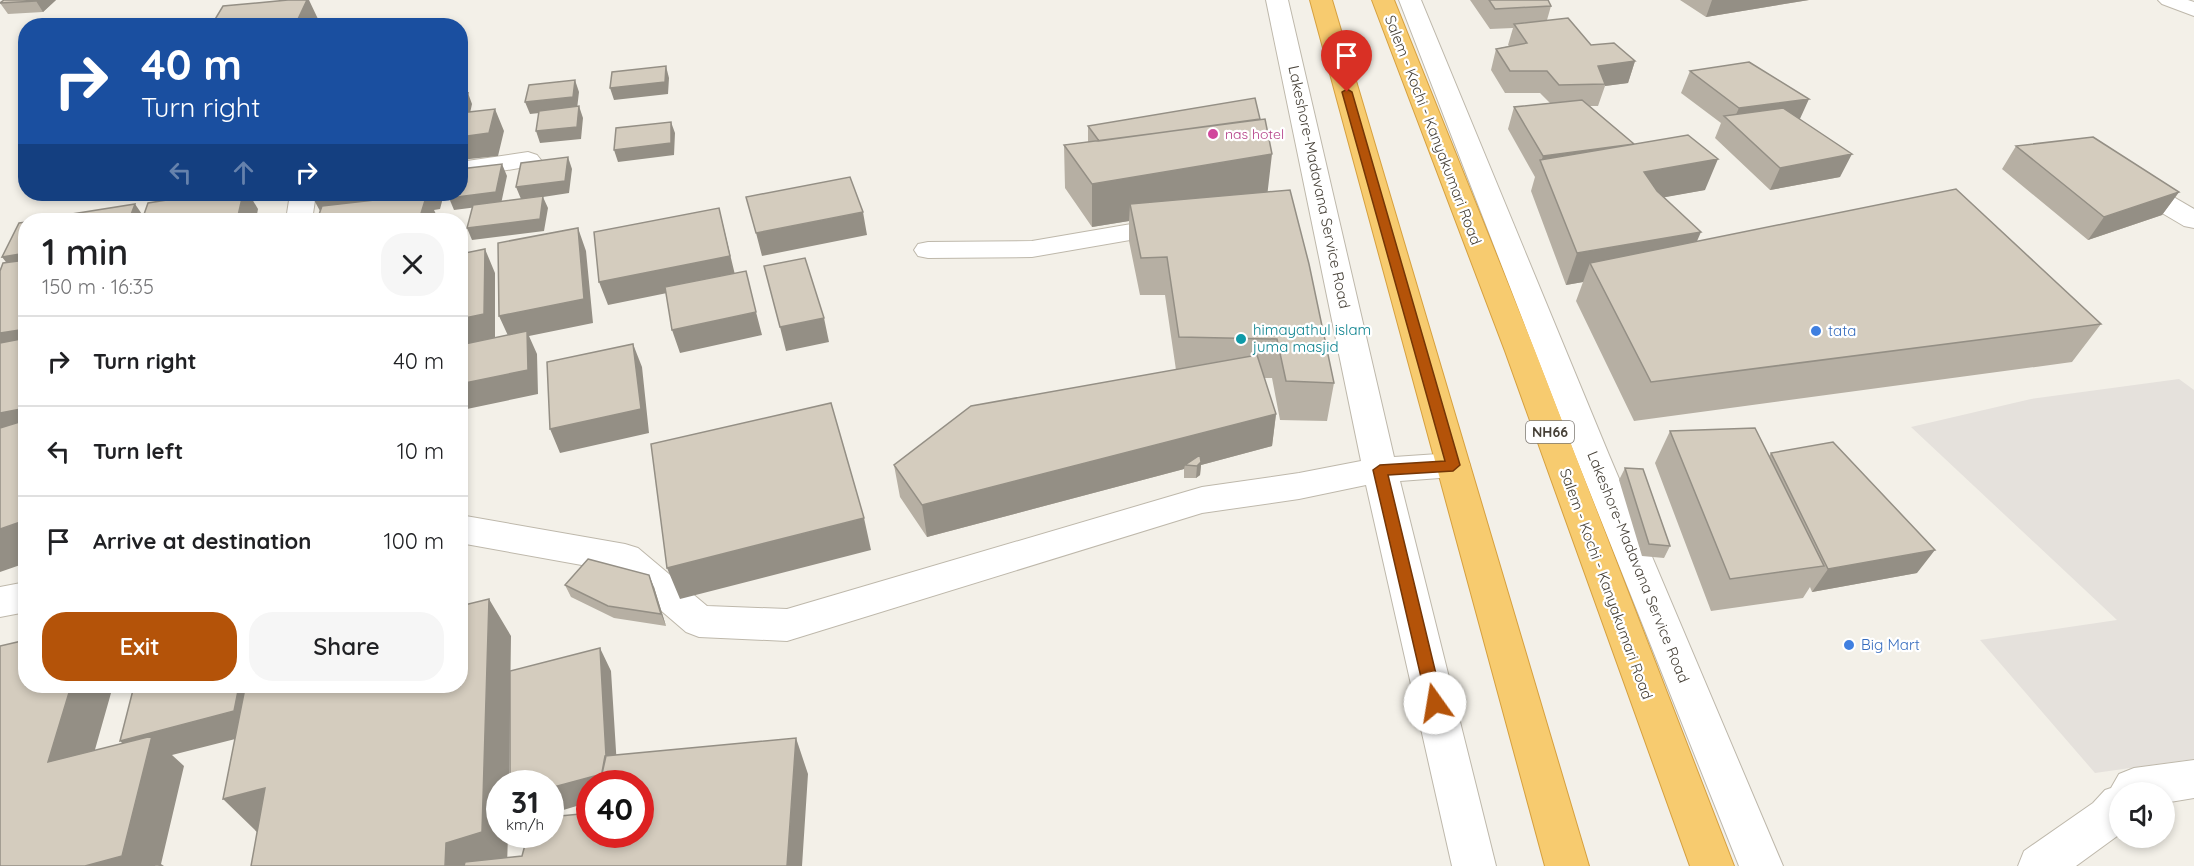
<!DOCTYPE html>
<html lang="en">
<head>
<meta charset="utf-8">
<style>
  :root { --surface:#fff; --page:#f6f6f6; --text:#202124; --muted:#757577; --line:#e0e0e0; --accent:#b45309 }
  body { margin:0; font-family:Quicksand,sans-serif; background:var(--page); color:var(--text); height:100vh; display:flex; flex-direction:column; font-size:22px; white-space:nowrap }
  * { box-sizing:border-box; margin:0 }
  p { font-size:20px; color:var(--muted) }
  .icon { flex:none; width:33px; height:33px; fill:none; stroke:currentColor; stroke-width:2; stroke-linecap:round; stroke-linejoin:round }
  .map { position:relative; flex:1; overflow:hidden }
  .panel { position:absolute; left:18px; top:213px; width:450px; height:480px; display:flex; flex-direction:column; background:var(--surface); border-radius:24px; box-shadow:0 3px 9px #0003 }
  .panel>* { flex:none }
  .top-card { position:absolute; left:18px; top:18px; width:450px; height:183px; border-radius:24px; box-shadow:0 3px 9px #0003; background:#1a4fa0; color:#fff; overflow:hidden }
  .tools { position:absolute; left:2109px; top:782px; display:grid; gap:12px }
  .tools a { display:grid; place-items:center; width:66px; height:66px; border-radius:50%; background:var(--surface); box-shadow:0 3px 9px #0003; font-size:30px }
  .speed { position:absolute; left:486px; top:770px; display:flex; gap:12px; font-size:30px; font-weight:700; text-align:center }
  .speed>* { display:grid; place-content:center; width:78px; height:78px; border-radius:50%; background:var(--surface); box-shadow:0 3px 9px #0003; line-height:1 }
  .speed small { font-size:15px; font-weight:400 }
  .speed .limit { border:9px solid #d22; background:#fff; color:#111 }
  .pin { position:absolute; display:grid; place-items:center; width:51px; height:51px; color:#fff; margin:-62px -26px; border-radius:50% 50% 50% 0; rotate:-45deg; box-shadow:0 0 6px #0007 }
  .pin .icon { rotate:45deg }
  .me { position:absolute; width:66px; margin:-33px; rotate:347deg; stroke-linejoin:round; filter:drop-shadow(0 0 4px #0008) }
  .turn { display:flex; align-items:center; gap:21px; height:126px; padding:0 24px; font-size:27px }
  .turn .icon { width:78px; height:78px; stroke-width:2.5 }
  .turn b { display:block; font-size:42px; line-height:51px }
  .lanes { display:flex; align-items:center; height:57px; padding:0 24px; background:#0003; justify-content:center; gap:30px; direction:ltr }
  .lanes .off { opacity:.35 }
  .round { display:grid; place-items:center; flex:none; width:63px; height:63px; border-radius:24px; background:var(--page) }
  .summary { display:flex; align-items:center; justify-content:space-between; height:102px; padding:0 24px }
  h1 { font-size:36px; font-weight:600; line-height:45px }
  .cta { display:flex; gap:12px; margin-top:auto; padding:12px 24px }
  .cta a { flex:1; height:69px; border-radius:24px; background:var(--accent); color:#fff; font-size:24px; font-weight:600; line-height:69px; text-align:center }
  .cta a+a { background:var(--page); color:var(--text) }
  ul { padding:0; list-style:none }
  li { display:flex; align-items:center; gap:18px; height:90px; padding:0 24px; border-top:2px solid var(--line) }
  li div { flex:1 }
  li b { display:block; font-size:22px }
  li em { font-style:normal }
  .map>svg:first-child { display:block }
  .industrial { fill:#e5e1dc }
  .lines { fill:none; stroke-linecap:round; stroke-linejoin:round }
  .minor-casing { stroke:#beb8ab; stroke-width:2 }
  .highway-casing { stroke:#d6a03f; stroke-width:2 }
  .minor { fill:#fff; fill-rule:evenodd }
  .highway { fill:#f7cb6f; fill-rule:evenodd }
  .wall { fill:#b6afa3 }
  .shaded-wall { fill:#948f85 }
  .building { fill:#d4ccbe; stroke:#948f85; stroke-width:1.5 }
  .route { fill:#b45309; stroke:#753606; stroke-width:1.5 }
  .hotel-dot { fill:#d1479c; stroke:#fff; stroke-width:2 }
  .shop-dot { fill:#3f7fe0; stroke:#fff; stroke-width:2 }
  .culture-dot { fill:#0f9aa8; stroke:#fff; stroke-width:2 }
  .labels { text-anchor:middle; stroke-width:4.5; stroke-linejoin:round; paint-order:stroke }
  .far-hotel-label { font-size:14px; fill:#b23c85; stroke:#fff; text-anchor:start }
  .shield { fill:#fff; stroke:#7e7973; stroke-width:1.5 }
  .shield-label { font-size:14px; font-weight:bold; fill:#464037 }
  .street-label { font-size:15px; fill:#464037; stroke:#fff }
  .culture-label { font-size:15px; fill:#0d838f; stroke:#fff; text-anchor:start }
  .shop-label { font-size:15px; fill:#366cbe; stroke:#fff; text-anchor:start }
</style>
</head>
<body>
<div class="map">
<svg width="2194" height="866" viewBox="0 0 2194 866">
  <rect width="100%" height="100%" fill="#f3f0e8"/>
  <!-- industrial -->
  <path class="industrial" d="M2179,379L2194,390V759L2095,773L1980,640L2117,620L1911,427L2031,399Z"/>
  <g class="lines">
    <!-- minor casing -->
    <g class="minor-casing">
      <path id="minor" d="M1266,0H1288L1394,457L1453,453L1465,456L1470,465L1465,474L1453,477L1400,481L1496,866H1452L1366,485L1299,499L1202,513L787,641L699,637L686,632L615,571L460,543V515L625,544L638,548L707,606L787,609L1202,487L1299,473L1361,461Z
        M1399,0H1421L1609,455L1783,866H1739L1575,455Z
        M2158,0H2188L2194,2V16L2162,4Z
        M528,152L537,155L541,160L537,165L460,178V162Z
        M2132,176L2141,178L2194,209V228L2184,226L2123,190L2119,184L2123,178Z
        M290,194H316L312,220H286Z
        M1172,217L1182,219L1186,225L1182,231L1032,257L928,258L918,256L914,250L918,244L928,242L1032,241Z
        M26,582V612L0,617V587Z
        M2194,760V798L2164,803V792H2120V834L2076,866H2018L2024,851L2093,803L2105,790L2111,788L2119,774L2134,768Z"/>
    </g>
    <!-- highway casing -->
    <g class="highway-casing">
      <path id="highway" d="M1310,0H1332L1589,866H1545Z
        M1372,0H1394L1535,351L1734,866H1690L1505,351Z"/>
    </g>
    <!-- minor -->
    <use href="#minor" class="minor"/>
    <!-- highway -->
    <use href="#highway" class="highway"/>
  </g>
  <!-- wall -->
  <path class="wall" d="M56,0L43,12L8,14L0,3Z
    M1470,0H1548L1551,6L1547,20L1591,45L1635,61L1628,83L1605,86L1598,106H1590L1634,144L1705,190L1664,197L1697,241L2101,324L2072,362L1634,421L1576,301L1583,282L1566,285L1531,191L1535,177L1508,129L1514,107L1550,103L1540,93H1505L1491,70L1496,49L1509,46L1508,45L1513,28L1490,29Z
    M1680,0H1809L1706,17Z
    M1690,71L1800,119L1840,177L1770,190L1715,138L1721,123L1681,93Z
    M1088,126L1267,192L1334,383L1327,421L1280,420L1272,378H1264L1276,414L1272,446L1201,465L1200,475L1196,478H1184V469L927,537L900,497L894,465L1176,370L1165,295H1140L1129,241V221L1092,227L1065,188L1064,145L1088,142Z
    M2016,146L2179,192L2162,215L2088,240L2002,169Z
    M1670,431L1769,456L1771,453L1917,573L1812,592L1810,587L1803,598L1711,611L1655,463Z
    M1625,468L1670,546L1664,558L1642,556L1619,480Z
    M565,585L654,587L666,626L614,618L571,597Z"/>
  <!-- shaded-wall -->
  <path class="shaded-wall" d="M37,0H56L43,12L36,1Z
    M307,0H309L318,19L315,26H232Z
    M1712,0H1809L1706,17Z
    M1635,61L1628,83L1605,86V84L1598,66Z
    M666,66L669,78L668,94L614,100L610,88Z
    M575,80L579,92L577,109L530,114L525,102Z
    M468,93L472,104L467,127L460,116Z
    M1809,99L1799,121L1732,123L1739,108Z
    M579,106L583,118L581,139L540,143L536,131Z
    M495,109L504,131L498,156L460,160V137Z
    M671,122L675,133L674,155L618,162L614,150Z
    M1634,144L1541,162L1543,156Z
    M1272,154L1267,197L1130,204L1129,221L1092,227V184Z
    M1852,154L1840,177L1770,190L1780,168Z
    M568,157L572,169L569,193L543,197L548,208L544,231L472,240L467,228L521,199L516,187Z
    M1718,159L1705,190L1633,203L1644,172Z
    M502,164L507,176L501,204L454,210L449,198Z
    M2179,192L2162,215L2088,240L2104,217Z
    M243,194H249L258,209L256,220H237Z
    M372,194H444L440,209L434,210L437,216L436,220H325L314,200Z
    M135,204L146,220H129Z
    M719,208L736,279L608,305L599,282Z
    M863,212L867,235L762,256L756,233Z
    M578,228L586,251L593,323L529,336L537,354L538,394L467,409L460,397V384L510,340L499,316Z
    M1701,232L1687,264L1590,263L1583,282L1566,285L1577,253Z
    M485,249L495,273V338L460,345V319Z
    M26,253V279L20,280L2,257Z
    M756,312L762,335L680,353L672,330Z
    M824,318L829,342L786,351L780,327Z
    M26,329V356L0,361V333Z
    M633,344L642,367L649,433L560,453L550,429Z
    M26,408V446L0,452V413Z
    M1276,414L1272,446L1201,465L1200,475L1196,478L1197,466L1185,465L1184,469L927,537L922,505Z
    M864,518L871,550L680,599L667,568Z
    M26,520V563L0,572V529Z
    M1935,550L1917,573L1812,592L1828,569Z
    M649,575L654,587L666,626L661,614Z
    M489,599L511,636L509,783H500V834H508L507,866H445L446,843Z
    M600,648L611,671L618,783H590V802L550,814V788Z
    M71,686H113L83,792L48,762Z
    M239,686H263L255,734L172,755L184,766L161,864L164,866H85L144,763L120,741Z
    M796,738L808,774L802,866H787Z
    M265,788L259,834L223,799Z"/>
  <!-- building -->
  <path class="building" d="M4,0H37L36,1L0,3Z
    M288,0H307L298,19L232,26H211L223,6Z
    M1489,0H1548L1551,6L1495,9Z
    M1568,18L1591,45L1614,43L1635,61L1598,66L1605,84L1559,85L1547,71H1510L1496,49L1527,43L1514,24Z
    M1749,62L1809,99L1739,108L1690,71Z
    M666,66L665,82L610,88L612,72Z
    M575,80L573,97L525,102L529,85Z
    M468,93L463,113H460V94Z
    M1255,98L1260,119L1099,141L1088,126Z
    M1582,100L1634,144L1543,156L1514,107Z
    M579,106L577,127L536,131L539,111Z
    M1783,108L1852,154L1780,168L1724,116Z
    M495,109L489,133L460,137V113Z
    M1265,119L1272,154L1092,184L1064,145Z
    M671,122V143L614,150L616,128Z
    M1688,135L1718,159L1644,172L1657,191L1701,232L1577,253L1540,160Z
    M2093,137L2179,192L2104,217L2016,146Z
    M568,157L565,181L516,187L521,163Z
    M502,164L496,192L449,198L450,194H460V169Z
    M850,177L863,212L756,233L746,197Z
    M1956,189L2101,324L1651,382L1590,263Z
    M1290,190L1309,264L1334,383L1286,381L1277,339L1179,337L1167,257L1141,258L1130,204Z
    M205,194H243L237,220H142L148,203Z
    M316,194H372L314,200Z
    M427,194L419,220H317L322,206Z
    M543,196L540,219L467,228L473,205Z
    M135,204L129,220H34Z
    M719,208L730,256L599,282L594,232Z
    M26,222V253L2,257L19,223Z
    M578,228L584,299L499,316L498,243Z
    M485,249L484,314L460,319V254Z
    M805,258L824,318L780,327L764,266Z
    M26,260V329L0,333V271L3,263Z
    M746,271L756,312L672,330L665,287Z
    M527,331L528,370L460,384V345Z
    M26,338V408L0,413V343Z
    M633,344L641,409L550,429L547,362Z
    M1257,355L1276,414L922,505L894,465L971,406Z
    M831,403L864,518L667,568L651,444Z
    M26,420V520L0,529V428Z
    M1755,428L1824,566L1730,579L1670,431Z
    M1833,442L1935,550L1828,569L1771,453Z
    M1200,455L1201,462L1197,466L1185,465Z
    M1625,468L1643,469L1670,546L1649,544Z
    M588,559L649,575L661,614L608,606L565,585Z
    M489,599L482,832L446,843L445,866H251L265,788L223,799L245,688L257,686H460V606Z
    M26,640V686H71L48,762L152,736L122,856L85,866H0V646Z
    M600,648L606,756L602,774L550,788V783H510V671Z
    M134,686H239L234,711L120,741Z
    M796,738L787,866H464L465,862L522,856L528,834H550V817L590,813V834H640V783H600L605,756Z
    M160,863L159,866H149Z"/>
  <!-- route -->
  <path class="route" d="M1347,89L1352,92L1460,465L1453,471L1388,475L1443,703L1441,708L1435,710L1429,708L1427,703L1373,470L1380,465L1445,461L1342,92Z"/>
  <!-- markers -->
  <circle class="hotel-dot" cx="1213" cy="134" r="6"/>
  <g class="shop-dot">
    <circle cx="1816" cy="331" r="6"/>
    <circle cx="1849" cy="645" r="6"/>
  </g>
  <circle class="culture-dot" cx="1241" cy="339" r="6"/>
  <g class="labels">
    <!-- far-hotel labels -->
    <g class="far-hotel-label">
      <text x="1225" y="139">nas hotel</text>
    </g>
    <!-- shield labels -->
    <rect class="shield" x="1526" y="421" width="48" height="22" rx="4.5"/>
    <g class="shield-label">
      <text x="1550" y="437">NH66</text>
    </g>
    <!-- street labels -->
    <g class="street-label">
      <text transform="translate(1433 130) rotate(69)" y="5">Salem - Kochi - Kanyakumari Road</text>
      <text transform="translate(1319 187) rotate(78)" y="5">Lakeshore-Madavana Service Road</text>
      <text transform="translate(1638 567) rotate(68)" y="5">Lakeshore-Madavana Service Road</text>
      <text transform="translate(1606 584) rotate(70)" y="5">Salem - Kochi - Kanyakumari Road</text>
    </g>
    <!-- culture labels -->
    <g class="culture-label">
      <text x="1253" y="335">himayathul islam<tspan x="1253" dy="17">juma masjid</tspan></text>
    </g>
    <!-- shop labels -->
    <g class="shop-label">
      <text x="1828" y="336">tata</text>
      <text x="1861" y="650">Big Mart</text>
    </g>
  </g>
</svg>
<div class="tools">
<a><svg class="icon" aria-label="sound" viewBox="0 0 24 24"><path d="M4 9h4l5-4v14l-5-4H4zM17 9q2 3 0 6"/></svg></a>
</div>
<div class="speed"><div>31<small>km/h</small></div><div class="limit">40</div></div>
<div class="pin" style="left:1347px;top:92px;background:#d93025"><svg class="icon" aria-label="arrive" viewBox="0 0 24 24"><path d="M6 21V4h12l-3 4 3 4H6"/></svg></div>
<svg class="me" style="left:1435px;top:703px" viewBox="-20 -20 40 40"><circle r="19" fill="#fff"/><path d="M0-13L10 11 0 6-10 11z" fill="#b45309"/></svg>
<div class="top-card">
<div class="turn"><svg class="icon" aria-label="right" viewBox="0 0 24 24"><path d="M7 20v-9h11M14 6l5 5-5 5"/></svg><div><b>40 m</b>Turn right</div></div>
<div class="lanes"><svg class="icon off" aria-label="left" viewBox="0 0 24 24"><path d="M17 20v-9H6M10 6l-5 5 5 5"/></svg><svg class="icon off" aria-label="ahead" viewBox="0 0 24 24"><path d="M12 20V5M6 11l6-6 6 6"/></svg><svg class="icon" aria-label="right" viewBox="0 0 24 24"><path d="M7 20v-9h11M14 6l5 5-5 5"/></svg></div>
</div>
<section class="panel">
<div class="summary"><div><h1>1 min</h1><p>150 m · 16:35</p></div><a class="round"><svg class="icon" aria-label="close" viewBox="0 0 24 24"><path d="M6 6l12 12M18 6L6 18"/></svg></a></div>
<ul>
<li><svg class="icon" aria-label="right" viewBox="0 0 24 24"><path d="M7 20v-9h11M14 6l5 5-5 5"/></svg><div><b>Turn right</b></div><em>40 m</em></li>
<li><svg class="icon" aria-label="left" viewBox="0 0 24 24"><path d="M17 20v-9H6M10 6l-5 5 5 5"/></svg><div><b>Turn left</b></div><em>10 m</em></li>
<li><svg class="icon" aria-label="arrive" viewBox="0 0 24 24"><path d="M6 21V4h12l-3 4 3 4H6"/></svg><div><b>Arrive at destination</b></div><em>100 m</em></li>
</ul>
<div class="cta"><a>Exit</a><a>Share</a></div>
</section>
</div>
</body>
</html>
